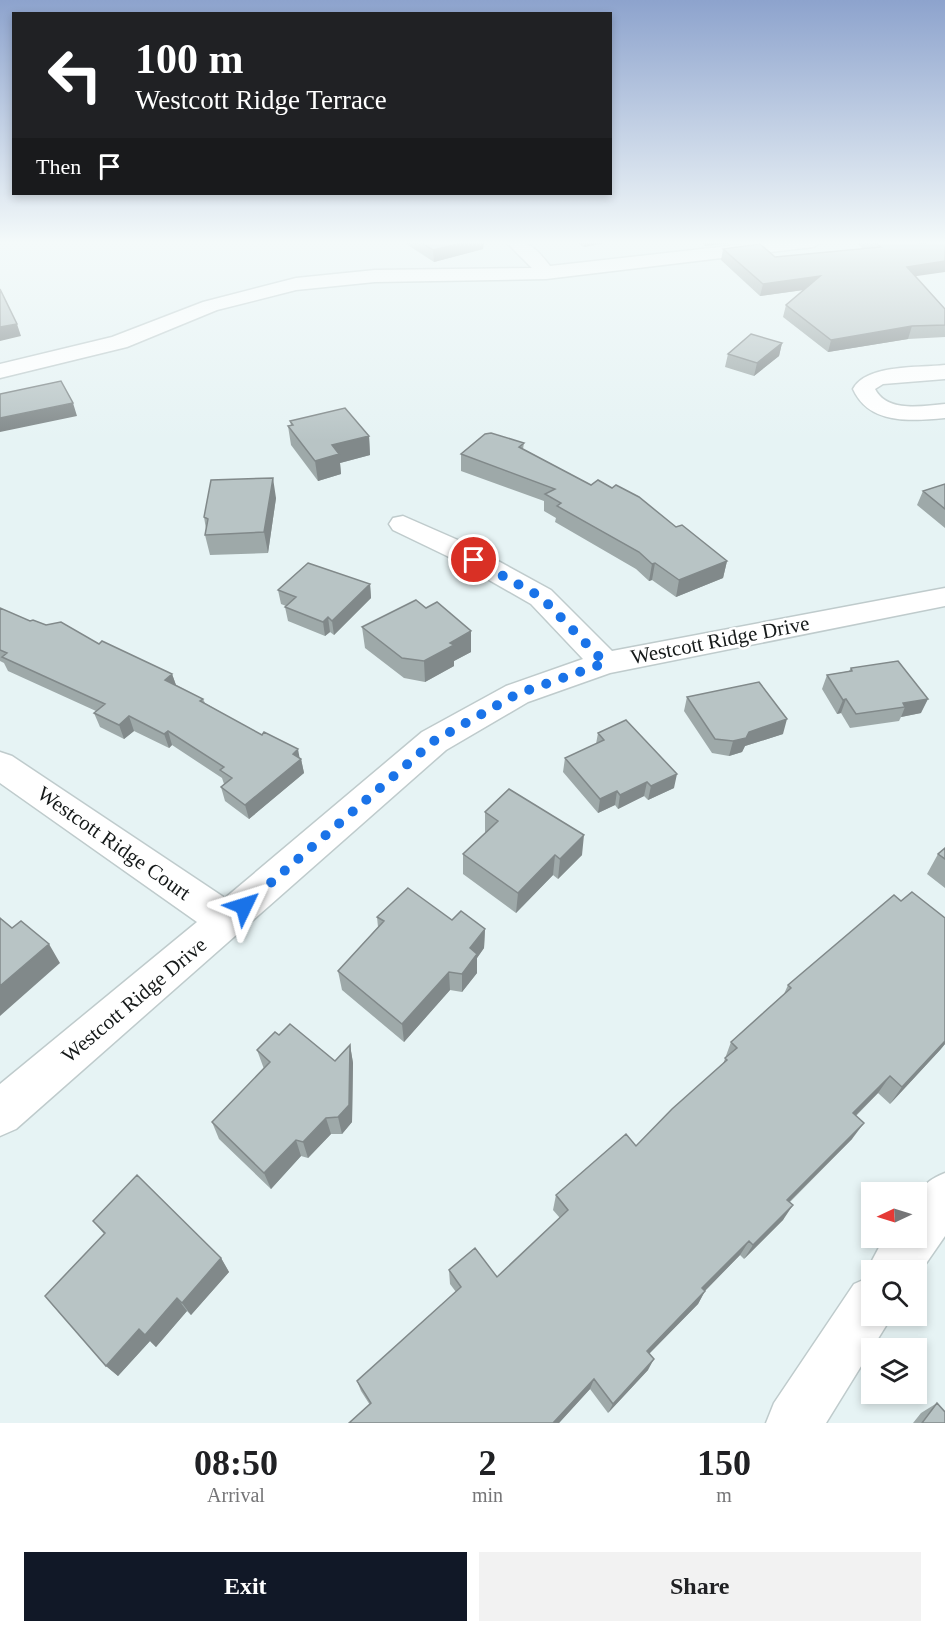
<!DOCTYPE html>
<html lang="en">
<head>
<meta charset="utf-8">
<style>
  :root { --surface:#fff; --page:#f2f2f2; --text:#202124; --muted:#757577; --accent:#111827 }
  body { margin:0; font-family:Georgia,serif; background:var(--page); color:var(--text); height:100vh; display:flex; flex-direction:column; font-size:22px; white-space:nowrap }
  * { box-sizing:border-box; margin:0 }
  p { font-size:20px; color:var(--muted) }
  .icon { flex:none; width:33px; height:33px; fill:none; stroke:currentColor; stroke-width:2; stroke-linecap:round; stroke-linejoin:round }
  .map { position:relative; height:1423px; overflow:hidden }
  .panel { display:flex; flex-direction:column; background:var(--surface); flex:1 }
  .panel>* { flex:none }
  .top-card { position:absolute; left:12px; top:12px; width:600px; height:183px; border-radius:0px; box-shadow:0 3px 9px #0003; background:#202124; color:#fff; overflow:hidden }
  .needle { width:39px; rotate:266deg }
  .controls { position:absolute; left:861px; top:1182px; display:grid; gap:12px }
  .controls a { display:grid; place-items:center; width:66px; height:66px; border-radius:0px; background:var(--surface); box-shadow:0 3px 9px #0003; font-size:30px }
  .pin { position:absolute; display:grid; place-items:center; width:51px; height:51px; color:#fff; margin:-26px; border:3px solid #fff; border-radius:50%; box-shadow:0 2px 6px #0007 }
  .me { position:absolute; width:66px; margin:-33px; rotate:49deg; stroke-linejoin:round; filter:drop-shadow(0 0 4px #0008) }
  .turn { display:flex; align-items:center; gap:21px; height:126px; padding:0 24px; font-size:27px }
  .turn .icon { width:78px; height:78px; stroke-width:2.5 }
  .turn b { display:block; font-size:42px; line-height:51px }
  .then { display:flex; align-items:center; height:57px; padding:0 24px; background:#0003; gap:12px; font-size:22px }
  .eta { display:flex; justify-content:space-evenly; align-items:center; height:102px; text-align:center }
  .eta b { font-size:36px; font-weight:800; line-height:42px }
  .primary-button { display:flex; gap:12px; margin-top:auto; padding:12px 24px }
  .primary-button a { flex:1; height:69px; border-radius:0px; background:var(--accent); color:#fff; font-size:24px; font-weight:800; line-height:69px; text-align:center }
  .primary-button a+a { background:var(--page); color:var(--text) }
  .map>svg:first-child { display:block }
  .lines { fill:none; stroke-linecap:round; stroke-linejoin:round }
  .minor-casing { stroke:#bfcbcc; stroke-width:3 }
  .minor { fill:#fff; fill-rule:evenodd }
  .wall { fill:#9ea9a9 }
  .shaded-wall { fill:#81898a }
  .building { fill:#b8c4c5; stroke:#81898a; stroke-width:1.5 }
  .route { stroke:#1a73e8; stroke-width:10; stroke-dasharray:0 18 }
  .labels { text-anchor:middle; stroke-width:5; stroke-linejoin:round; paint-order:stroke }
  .street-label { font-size:21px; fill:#151919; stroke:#fff }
</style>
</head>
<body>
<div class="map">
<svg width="945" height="1423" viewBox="0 0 945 1423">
  <rect width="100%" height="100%" fill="#e6f3f4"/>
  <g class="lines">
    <!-- minor casing -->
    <g class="minor-casing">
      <path id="minor" d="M506,242C531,242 535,247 550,266L765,242H822L813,247L546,279L375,282L296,290L217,310L127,347L0,378V364L112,337L203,302L296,278L375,270L532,268Z
        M945,365V379L883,384L875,389C887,413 923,406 945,404V418C911,421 869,425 853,389C866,364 919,368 945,365Z
        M403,516L467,544L551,590L612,651L945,588V606L610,673L528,702L446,750L16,1129L0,1136V1084L197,922L0,783V752L12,756L225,898L422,732L506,686L583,659L531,604L447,556L393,530L389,524L393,518Z
        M945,1173V1236L916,1278V1270H872V1316H892L826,1423H766L774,1403L854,1284L870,1277L867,1270L884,1238H916C916,1204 910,1187 945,1173Z"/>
    </g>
    <!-- minor -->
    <use href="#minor" class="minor"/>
  </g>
  <!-- wall -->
  <path class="wall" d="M403,242H484L483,249L434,262Z
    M576,242H611L584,247Z
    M700,242H741L705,246Z
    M855,242H917L916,277L945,309V337L908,339L828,352L783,317L786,305L804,290L760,296L721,260L723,249L775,257L864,249Z
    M782,343L779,356L754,376L725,367L728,354Z
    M290,421L369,436L370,455L340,463L341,474L318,481L291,445L288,426L291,425Z
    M524,443L523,449L591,485L676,527L727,561L723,578L676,597L652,580L649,581L636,569L555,522L556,518L544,511V501L461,471V454Z
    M945,484V528L917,505L923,491Z
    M276,498L268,553L210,555L205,535L206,529L204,517Z
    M370,584L371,598L334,635L330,632L325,636L288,621L285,607L286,606L281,604L278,590Z
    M0,608L30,621L46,625L99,644L172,674L176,685L203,699L205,703L301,759L304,773L249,819L225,801L221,787L224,784L222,778L172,745L169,748L134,731L124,739L100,727L94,713L96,711L8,671L4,663L0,661Z
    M426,608L471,631V652L454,661V666L425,682L404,678L365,648L362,627Z
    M851,668L921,713L901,717L899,721L850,728L841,713L837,714L822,689L827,675L849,671Z
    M687,697L783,734L745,746L742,752L729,756L712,753L684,711Z
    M598,733L674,788L648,800L644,796L618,809L615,805L598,813L563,772L565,758L596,744Z
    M485,812L582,855L558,879L553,875L516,913L463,874V854L485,833Z
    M945,848V888L927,874L938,854Z
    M901,901L945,918V1044L940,1050L890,1104L878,1093L856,1116L852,1139L790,1202L783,1220L744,1259L740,1255L705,1291L698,1304L649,1354L648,1370L608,1413L590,1389L559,1423H349L370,1405L361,1391L357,1381L456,1292L450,1284L449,1270L497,1277L560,1218L553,1210L556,1195L636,1146L723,1064L731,1042L784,994L788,985Z
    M377,917L452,920L485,929L484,948L477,958V973L462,992L450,990L404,1042L342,990L338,971L378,927Z
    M279,1035L335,1061L350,1045L353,1063L352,1122L342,1134H331L308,1158L301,1156L271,1189L219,1139L212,1122L264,1069L257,1050Z
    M93,1221L221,1258L229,1272L191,1315L187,1311L156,1347L150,1341L118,1376L106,1366L104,1234Z
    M937,1403L945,1423H913L921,1413Z"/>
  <!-- shaded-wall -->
  <path class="shaded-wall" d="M466,242H484L483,249L434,262L433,250Z
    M585,242H611L584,247Z
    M706,242H741L705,246Z
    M945,261V272L903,278L907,267Z
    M820,276L817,288L760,296L763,284Z
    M17,324L21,336L0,341V327Z
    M912,326L908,339L828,352L831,340Z
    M782,343L779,356L754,376L757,363Z
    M73,403L77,416L0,432V418Z
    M369,436L370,455L340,463L341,474L318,481L315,461L332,445Z
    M273,478L276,498L268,553L264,532Z
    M727,561L723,578L676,597L679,580Z
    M655,563L652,580L649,581L652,564Z
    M370,584L371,598L334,635L332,621Z
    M328,617L330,632L325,636L323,622Z
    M471,631V652L454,661V666L425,682L424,661L450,643Z
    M172,674L177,688L165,680Z
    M846,699L841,713L837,714L843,700Z
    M928,699L921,713L901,717L905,707L903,703Z
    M129,716L134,731L124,739L119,725Z
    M787,719L783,734L745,746L742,752L729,756L733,741L749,732Z
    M168,731L172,745L169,748L164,734Z
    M298,749L300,760L301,759L304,773L249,819L245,805L293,754Z
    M677,774L674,788L648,800L651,786Z
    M647,782L644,796L618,809L620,795Z
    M617,791L615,805L598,813L600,799Z
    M584,835L582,855L558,879L560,859Z
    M555,855L553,875L516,913L518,893Z
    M485,929L484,948L477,958V973L462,992V974L470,948Z
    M49,944L60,963L0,1016V986Z
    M449,972L450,990L404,1042L402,1024Z
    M945,1039V1044L940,1050L890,1104L902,1087Z
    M350,1045L353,1063L352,1122L342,1134L338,1117Z
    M890,1076L878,1093L842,1129L853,1113Z
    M326,1118L331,1134L308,1158L303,1142Z
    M864,1123L852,1139L777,1214L787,1200Z
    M296,1140L301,1156L271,1189L264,1173Z
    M793,1205L783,1220L744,1259L753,1245Z
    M749,1241L740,1255L695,1301L702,1288Z
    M221,1258L229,1272L191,1315L182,1303Z
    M705,1291L698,1304L641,1362L647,1351Z
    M177,1298L187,1311L156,1347L150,1341L118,1376L106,1366L139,1329Z
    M654,1359L648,1370L608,1413L613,1404Z
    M594,1379L590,1389L559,1423H553Z"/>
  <!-- building -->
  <path class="building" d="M420,242H466L433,250Z
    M874,242H917L919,243L945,242V261L907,267L945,309V325L912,326L831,340L786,305L820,276L763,284L723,249L760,244L775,257L881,247Z
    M0,289L17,324L0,327Z
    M751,334L782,343L757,363L728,354Z
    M61,381L73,403L0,418V394Z
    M345,408L369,436L332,445L339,454L315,461L288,426L293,425L290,421Z
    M491,433L524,443L519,447L591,485L598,480L612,488L616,485L639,497L676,527L682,525L727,561L679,580L655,563L652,564L639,552L557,506L561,503L545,494L555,489L461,454L485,434Z
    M273,478L264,532L205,535L208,519L204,517L211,480Z
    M945,484V509L923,491Z
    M308,563L370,584L332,621L328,617L323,622L285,607L296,597L278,590Z
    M416,600L426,608L437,602L471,631L450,643L454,645L424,661L402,658L362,627Z
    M0,608L30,621L33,620L46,625L61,622L99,644L102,641L172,674L165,680L203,699L200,701L262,735L264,732L298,749L293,754L301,759L245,805L221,787L232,778L220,770L224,767L168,731L164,734L129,716L119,725L94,713L105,704L2,657L7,653L0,650Z
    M898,661L928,699L903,703L905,707L856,714L846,699L843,700L827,675L852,671L851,668Z
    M759,682L787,719L749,732L746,738L733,741L715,739L687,697Z
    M626,720L677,774L651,786L647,782L620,795L617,791L600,799L565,758L604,740L598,733Z
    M509,789L584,835L560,859L555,855L518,893L463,854L498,821L485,812Z
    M945,848V859L938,854Z
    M408,888L452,920L461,911L485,929L470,948L477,954L462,974L449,972L402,1024L338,971L384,921L377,917Z
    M912,892L945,918V1041L902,1087L890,1076L853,1113L864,1123L787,1200L793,1205L753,1245L749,1241L702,1288L705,1291L647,1351L654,1359L613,1404L594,1379L553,1423H349L371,1403L357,1381L461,1287L449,1270L475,1248L497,1277L568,1210L556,1195L626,1134L636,1146L672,1109L727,1060L725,1058L737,1048L731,1042L791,988L788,985L894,895L901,901Z
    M0,918L12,928L21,921L49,944L0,986Z
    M290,1024L335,1061L350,1045L349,1105L338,1117L326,1118L303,1142L296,1140L264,1173L212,1122L270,1062L257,1050L275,1032L279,1035Z
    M137,1175L221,1258L182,1303L177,1298L145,1335L139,1329L106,1366L45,1296L105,1233L93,1221Z
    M937,1403L945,1412V1423H922Z"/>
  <!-- sky -->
  <linearGradient id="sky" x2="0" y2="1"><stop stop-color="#8da3cd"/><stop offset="0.55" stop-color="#f4fafa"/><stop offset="1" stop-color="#f4fafa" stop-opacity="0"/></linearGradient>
  <rect width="945" height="441" fill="url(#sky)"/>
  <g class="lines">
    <!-- route -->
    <path class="route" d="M244,906L434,741L517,694L605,663L541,597L474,560"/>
  </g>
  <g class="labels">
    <!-- street labels -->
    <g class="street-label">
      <text transform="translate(720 640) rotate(-11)" y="7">Westcott Ridge Drive</text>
      <text transform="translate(114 843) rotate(35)" y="7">Westcott Ridge Court</text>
      <text transform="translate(134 1000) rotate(-40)" y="7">Westcott Ridge Drive</text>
    </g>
  </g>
</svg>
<div class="controls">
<a><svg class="needle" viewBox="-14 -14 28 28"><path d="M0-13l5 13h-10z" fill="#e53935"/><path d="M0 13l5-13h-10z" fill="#757577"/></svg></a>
<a><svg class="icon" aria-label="search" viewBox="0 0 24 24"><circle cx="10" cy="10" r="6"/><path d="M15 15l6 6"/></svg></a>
<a><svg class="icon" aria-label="layers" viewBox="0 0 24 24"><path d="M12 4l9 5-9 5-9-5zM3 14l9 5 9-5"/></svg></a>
</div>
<div class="pin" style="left:474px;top:560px;background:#d93025"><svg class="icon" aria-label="arrive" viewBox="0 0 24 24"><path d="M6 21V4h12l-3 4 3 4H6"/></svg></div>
<svg class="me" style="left:244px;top:906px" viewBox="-20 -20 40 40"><path d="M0-17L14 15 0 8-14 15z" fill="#1a73e8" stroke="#fff" stroke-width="4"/></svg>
<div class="top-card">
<div class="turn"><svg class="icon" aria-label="left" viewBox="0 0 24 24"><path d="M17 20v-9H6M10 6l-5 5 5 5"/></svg><div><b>100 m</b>Westcott Ridge Terrace</div></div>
<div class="then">Then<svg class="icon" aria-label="arrive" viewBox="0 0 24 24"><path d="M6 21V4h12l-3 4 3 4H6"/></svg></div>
</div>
</div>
<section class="panel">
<div class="eta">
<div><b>08:50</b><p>Arrival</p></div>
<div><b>2</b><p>min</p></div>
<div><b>150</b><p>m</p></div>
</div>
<div class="primary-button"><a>Exit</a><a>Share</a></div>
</section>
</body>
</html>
